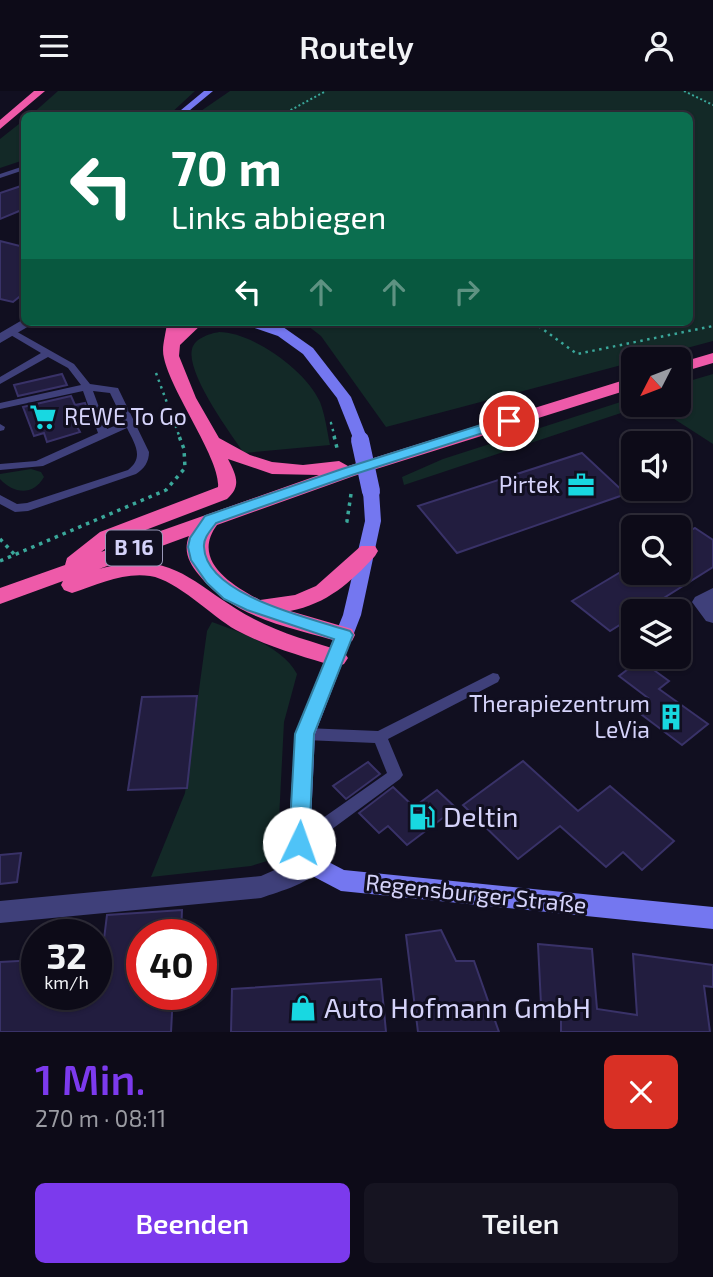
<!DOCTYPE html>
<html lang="de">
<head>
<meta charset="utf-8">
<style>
  :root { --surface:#0d0b18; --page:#161421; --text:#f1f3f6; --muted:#9a9ba2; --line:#2d2b37; --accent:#7c3aed }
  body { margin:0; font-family:"Exo 2",sans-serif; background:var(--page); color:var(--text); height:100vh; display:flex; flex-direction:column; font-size:26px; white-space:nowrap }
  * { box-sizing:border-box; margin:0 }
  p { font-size:23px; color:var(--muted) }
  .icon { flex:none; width:38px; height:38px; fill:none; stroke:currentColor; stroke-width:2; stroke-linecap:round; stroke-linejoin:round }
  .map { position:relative; height:941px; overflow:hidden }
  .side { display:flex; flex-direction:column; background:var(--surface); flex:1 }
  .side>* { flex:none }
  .hud { position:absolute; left:21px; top:21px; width:672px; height:214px; border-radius:10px; box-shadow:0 2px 5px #0004,0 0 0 2px var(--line); background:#0b6e4f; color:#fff; overflow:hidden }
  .needle { width:46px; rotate:228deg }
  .controls { position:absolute; left:621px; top:256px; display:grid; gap:14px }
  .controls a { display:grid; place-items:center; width:70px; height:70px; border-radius:10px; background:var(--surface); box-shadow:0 2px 5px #0004,0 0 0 2px var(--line); font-size:35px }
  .speed { position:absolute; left:21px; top:828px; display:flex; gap:14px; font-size:35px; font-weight:700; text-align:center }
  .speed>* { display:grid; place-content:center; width:91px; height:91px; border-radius:50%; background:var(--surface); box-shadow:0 2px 5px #0004,0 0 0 2px var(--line); line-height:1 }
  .speed small { font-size:18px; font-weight:400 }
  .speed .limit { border:10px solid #d22; background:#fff; color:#111 }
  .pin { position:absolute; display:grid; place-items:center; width:60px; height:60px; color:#fff; margin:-30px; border:4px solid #fff; border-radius:50%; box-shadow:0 2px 7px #0007 }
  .me { position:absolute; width:77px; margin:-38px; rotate:3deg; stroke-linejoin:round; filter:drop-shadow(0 0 5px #0008) }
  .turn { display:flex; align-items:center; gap:24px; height:147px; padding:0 35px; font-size:32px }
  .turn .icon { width:91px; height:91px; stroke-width:2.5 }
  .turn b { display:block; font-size:49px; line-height:60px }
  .lanes { display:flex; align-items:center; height:66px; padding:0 35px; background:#0003; justify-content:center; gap:35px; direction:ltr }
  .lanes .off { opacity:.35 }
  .round { display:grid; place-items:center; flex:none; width:74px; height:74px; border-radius:10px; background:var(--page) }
  .overview { display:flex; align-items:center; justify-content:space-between; height:119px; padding:0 35px }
  h1 { font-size:42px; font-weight:600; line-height:52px; color:var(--accent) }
  .button { display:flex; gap:14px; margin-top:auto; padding:14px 35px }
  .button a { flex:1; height:80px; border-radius:10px; background:var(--accent); color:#fff; font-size:28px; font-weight:600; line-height:80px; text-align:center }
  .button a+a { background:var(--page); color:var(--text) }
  header { display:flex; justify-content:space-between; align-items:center; height:91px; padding:0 35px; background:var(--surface); font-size:32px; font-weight:600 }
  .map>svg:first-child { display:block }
  .green { fill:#132927 }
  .building { fill:#221d3f; stroke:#393268; stroke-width:2 }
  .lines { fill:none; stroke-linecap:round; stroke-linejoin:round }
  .path-far2 { stroke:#3aa79a; stroke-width:2; stroke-dasharray:2 2.5; stroke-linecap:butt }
  .path-far1 { stroke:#3aa79a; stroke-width:2.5; stroke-dasharray:2.5 4.5; stroke-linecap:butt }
  .path { stroke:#3aa79a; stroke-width:3.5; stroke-dasharray:3.5 5; stroke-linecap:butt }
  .lane { fill:#3f407a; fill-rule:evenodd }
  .street { fill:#3f407a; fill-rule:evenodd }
  .secondary { fill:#7477f0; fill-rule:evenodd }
  .highway { fill:#ee5aa9; fill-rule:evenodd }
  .secondary-bridge { stroke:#7477f0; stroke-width:18 }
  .route { fill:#4fc3f7; stroke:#337fa1; stroke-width:2 }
  .labels { text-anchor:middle; stroke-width:6; stroke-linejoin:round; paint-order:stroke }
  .shield { fill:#110f20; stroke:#9a98b9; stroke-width:2 }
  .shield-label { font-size:21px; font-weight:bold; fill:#d5d3fa }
  .poi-label { font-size:23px; fill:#d5d3fa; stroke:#110f20; text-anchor:end }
  .street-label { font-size:23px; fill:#d5d3fa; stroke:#110f20 }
  .near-poi-label { font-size:28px; fill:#d5d3fa; stroke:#110f20; text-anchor:start }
</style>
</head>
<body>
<header><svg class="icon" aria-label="menu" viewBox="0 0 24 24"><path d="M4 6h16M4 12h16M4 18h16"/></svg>Routely<svg class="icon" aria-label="person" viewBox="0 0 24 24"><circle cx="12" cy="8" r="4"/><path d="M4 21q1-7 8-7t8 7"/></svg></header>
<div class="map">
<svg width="713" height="941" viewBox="0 0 713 941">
  <rect width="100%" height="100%" fill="#110f20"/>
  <!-- green -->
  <path class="green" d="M58,0H195L169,24H31Z
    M230,0H713V250L646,268H634L633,271L386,336L321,245L303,231H690V24H195Z
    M24,29V69L0,77V48Z
    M219,241C252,241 306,279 320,311C325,324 327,339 330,354L244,362C230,342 186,282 192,258C195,247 209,243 219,241Z
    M713,283V353L651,313H679V293Z
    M633,307L634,313H648L404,394L402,386L443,368Z
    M31,378L41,381L44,386C33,405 14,403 0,388V383Z
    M212,531C240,541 283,556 297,583L284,631L277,767L251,775L151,786L185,702L207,540Z"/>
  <!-- building -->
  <path class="building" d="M24,94V118L0,128V102Z
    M0,150L24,156V202L13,211L0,208Z
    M62,283L67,294L18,305L14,294Z
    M71,305L75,314L85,312L90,329L76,334L80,341L47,351L44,342L34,345L23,316Z
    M582,362L626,403L457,462L418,415Z
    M695,437L713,449V476L643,520H634V525L610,540L572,510L634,473V481H679V446Z
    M640,569L669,590L659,598L708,633L682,654L634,618L648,607L619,585Z
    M197,605L187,697L128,699L142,606Z
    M523,670L578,720L610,695L674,750L642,779L623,761L606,776L560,735L518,768L463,714Z
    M368,671L380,683L346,708L333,695Z
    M393,696L414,716L437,699L456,717L407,754L388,735L379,742L359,722Z
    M21,762L17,791L0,793V764Z
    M182,819L181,844H142V903H173L171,941H0V871L37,869V903H96V864H102L107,824Z
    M441,839L456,870H474L499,941H418L406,844Z
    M538,853L592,858L597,918L637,924L633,863L713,874V896L704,895L710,941H561V913H541Z
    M381,888L386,941H231L232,898Z"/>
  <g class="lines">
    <!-- path-far2 -->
    <path class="path-far2" d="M684,0L713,14
      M300,24L289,20L326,0"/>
    <!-- path-far1 -->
    <path class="path-far1" d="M533,231L577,263L713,235
      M156,282L180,347
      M335,347L331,332L335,331"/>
    <!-- path -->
    <path class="path" d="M334,345L338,361
      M351,403L347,430L353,431
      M0,448L15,464
      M0,470L166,399L185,377L184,358L179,345"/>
    <!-- lane -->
    <path class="lane" d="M24,75V79L0,87V83Z
      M12,238L74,273L90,293L118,297L149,361C149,371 144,378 136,383L28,420L15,421L0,413V404L17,413L27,412L128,379C145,366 134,352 127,337L43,375L0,379V373L36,370L98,342L83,300L0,318V312L81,294L68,277L48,266L0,293V286L41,262L9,243V239ZM93,300L110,302L124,331L107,338Z
      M0,333L5,336L4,339L0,340Z
      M493,582L498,583L500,587L498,591L388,648L403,684L400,688L305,758L299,760L293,758L291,753L293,748L387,682L375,652L305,649L300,647L298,643L300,639L305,637L378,640Z"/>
    <!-- street -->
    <path class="street" d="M24,228V231H36L0,252V242Z
      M713,497V532L706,530L692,511L695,506Z
      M311,763L319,766L323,773C314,792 280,800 261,807L0,832V810L261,785Z"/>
    <!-- secondary -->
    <path class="secondary" d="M204,0H213L184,24H175Z
      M237,231H276L313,257L351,306L368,349L365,352H355L337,307L303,263L278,245Z
      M371,395L379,400L381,430L361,524L315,643L310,751L319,766L344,779L713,816V838L341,800L303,780L288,753L295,643L343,524L365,430L363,400Z"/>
    <!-- highway -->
    <path class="highway" d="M34,0H45L0,38V29Z
      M167,231H183L182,235L187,231H204L180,254L179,265L196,307L219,347L250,364L272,371L303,374L339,370L348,375L634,286V297L354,385L217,434C191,469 231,494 260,509L295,504L316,495L361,455H375L378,460L375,465C351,491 327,513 290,520L352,538L355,544L352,550L344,552C293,537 234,528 199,484C189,472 183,460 189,445L99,478C176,456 193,496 254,528C282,543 314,551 344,561L348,567L344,573L336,576C302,565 267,556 236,539C211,525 177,489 150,485C123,481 97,494 72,502L64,499L61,494L63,490L0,513V497L65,474L67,467L100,441L218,396C221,369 171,301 164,267C161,256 166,244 167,231ZM228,368L272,383L319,384L101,461L114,451L227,408C242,395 236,384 228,368Z
      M713,262V272L679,282V272Z"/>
    <!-- secondary-bridge -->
    <path class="secondary-bridge" d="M360,349L371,400"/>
  </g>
  <!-- route -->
  <path class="route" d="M509,325L516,330L514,332L352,384L216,432C211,439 203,447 204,456C206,505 313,528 350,540L353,544L314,643L309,752L306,759L299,762L292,759L289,752L295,643L334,548L247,519L224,508L207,492L191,469L188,456L190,447L205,425L342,378Z"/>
  <!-- icons -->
  <defs>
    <g id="supermarket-bare" transform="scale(2.1)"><path d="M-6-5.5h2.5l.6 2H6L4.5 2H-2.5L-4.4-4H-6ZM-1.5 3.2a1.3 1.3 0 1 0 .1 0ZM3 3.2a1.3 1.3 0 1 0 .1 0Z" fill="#18d8e1" stroke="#110f20" stroke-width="2.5" paint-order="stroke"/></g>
    <g id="office-bare" transform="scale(2.1)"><path d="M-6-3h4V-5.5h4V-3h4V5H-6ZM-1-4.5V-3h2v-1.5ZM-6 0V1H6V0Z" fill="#18d8e1" stroke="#110f20" stroke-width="2.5" paint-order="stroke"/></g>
    <g id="building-bare" transform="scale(2.1)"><path d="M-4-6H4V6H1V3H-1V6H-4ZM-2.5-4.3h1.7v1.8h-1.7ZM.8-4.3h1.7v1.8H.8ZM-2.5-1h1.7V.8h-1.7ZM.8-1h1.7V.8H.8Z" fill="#18d8e1" stroke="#110f20" stroke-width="2.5" paint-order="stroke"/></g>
    <g id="fuel-bare" transform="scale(2.1)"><path d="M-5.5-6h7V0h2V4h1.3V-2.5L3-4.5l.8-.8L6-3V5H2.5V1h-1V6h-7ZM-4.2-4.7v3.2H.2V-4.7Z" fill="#18d8e1" stroke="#110f20" stroke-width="2.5" paint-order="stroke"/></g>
    <g id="shop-bare" transform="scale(2.1)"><path d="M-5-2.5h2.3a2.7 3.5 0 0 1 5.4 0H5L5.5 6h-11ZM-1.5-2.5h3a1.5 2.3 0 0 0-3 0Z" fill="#18d8e1" stroke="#110f20" stroke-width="2.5" paint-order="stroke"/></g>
  </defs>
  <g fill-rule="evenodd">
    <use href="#supermarket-bare" x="43" y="326"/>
    <use href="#office-bare" x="581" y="394"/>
    <use href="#building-bare" x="671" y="626"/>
    <use href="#fuel-bare" x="422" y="726"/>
    <use href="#shop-bare" x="303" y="917"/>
  </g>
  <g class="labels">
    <!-- shield labels -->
    <rect class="shield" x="106" y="439.5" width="56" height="35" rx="5"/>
    <g class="shield-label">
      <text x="134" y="464">B 16</text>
    </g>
    <!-- poi labels -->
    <g class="poi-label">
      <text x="64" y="334" text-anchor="start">REWE To Go</text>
      <text x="560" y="402">Pirtek</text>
      <text x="650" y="621">Therapiezentrum<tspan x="650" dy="26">LeVia</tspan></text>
    </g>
    <!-- street labels -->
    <g class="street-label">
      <text transform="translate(476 803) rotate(6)" y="8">Regensburger Straße</text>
    </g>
    <!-- near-poi labels -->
    <g class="near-poi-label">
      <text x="443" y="736">Deltin</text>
      <text x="324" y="927">Auto Hofmann GmbH</text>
    </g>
  </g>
</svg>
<div class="controls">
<a><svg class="needle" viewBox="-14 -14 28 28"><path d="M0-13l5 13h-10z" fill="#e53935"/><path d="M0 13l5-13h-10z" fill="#9a9ba2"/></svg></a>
<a><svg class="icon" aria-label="sound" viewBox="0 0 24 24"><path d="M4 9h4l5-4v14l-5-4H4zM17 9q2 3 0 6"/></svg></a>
<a><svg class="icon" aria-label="search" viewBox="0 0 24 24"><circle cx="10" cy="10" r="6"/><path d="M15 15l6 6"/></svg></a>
<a><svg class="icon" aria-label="layers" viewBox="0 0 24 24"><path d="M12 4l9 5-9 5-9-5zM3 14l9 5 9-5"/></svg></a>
</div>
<div class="speed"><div>32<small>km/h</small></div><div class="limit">40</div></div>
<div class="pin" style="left:509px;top:330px;background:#d93025"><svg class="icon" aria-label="arrive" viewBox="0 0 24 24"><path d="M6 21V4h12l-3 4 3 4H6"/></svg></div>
<svg class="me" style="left:299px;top:752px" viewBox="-20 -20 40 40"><circle r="19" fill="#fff"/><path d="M0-13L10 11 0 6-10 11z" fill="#4fc3f7"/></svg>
<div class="hud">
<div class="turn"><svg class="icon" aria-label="left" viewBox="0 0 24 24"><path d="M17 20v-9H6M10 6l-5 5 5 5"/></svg><div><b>70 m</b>Links abbiegen</div></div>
<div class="lanes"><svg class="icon" aria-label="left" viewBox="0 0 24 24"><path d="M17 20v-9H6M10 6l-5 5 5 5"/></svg><svg class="icon off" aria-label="ahead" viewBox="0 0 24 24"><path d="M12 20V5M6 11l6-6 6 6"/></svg><svg class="icon off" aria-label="ahead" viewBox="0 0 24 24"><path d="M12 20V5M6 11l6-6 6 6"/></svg><svg class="icon off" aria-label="right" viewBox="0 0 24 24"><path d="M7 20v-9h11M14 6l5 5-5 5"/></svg></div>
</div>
</div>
<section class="side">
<div class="overview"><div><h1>1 Min.</h1><p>270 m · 08:11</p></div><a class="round" style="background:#d93025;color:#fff"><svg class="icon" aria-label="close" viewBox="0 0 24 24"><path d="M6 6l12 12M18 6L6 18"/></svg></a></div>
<div class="button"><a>Beenden</a><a>Teilen</a></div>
</section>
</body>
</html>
